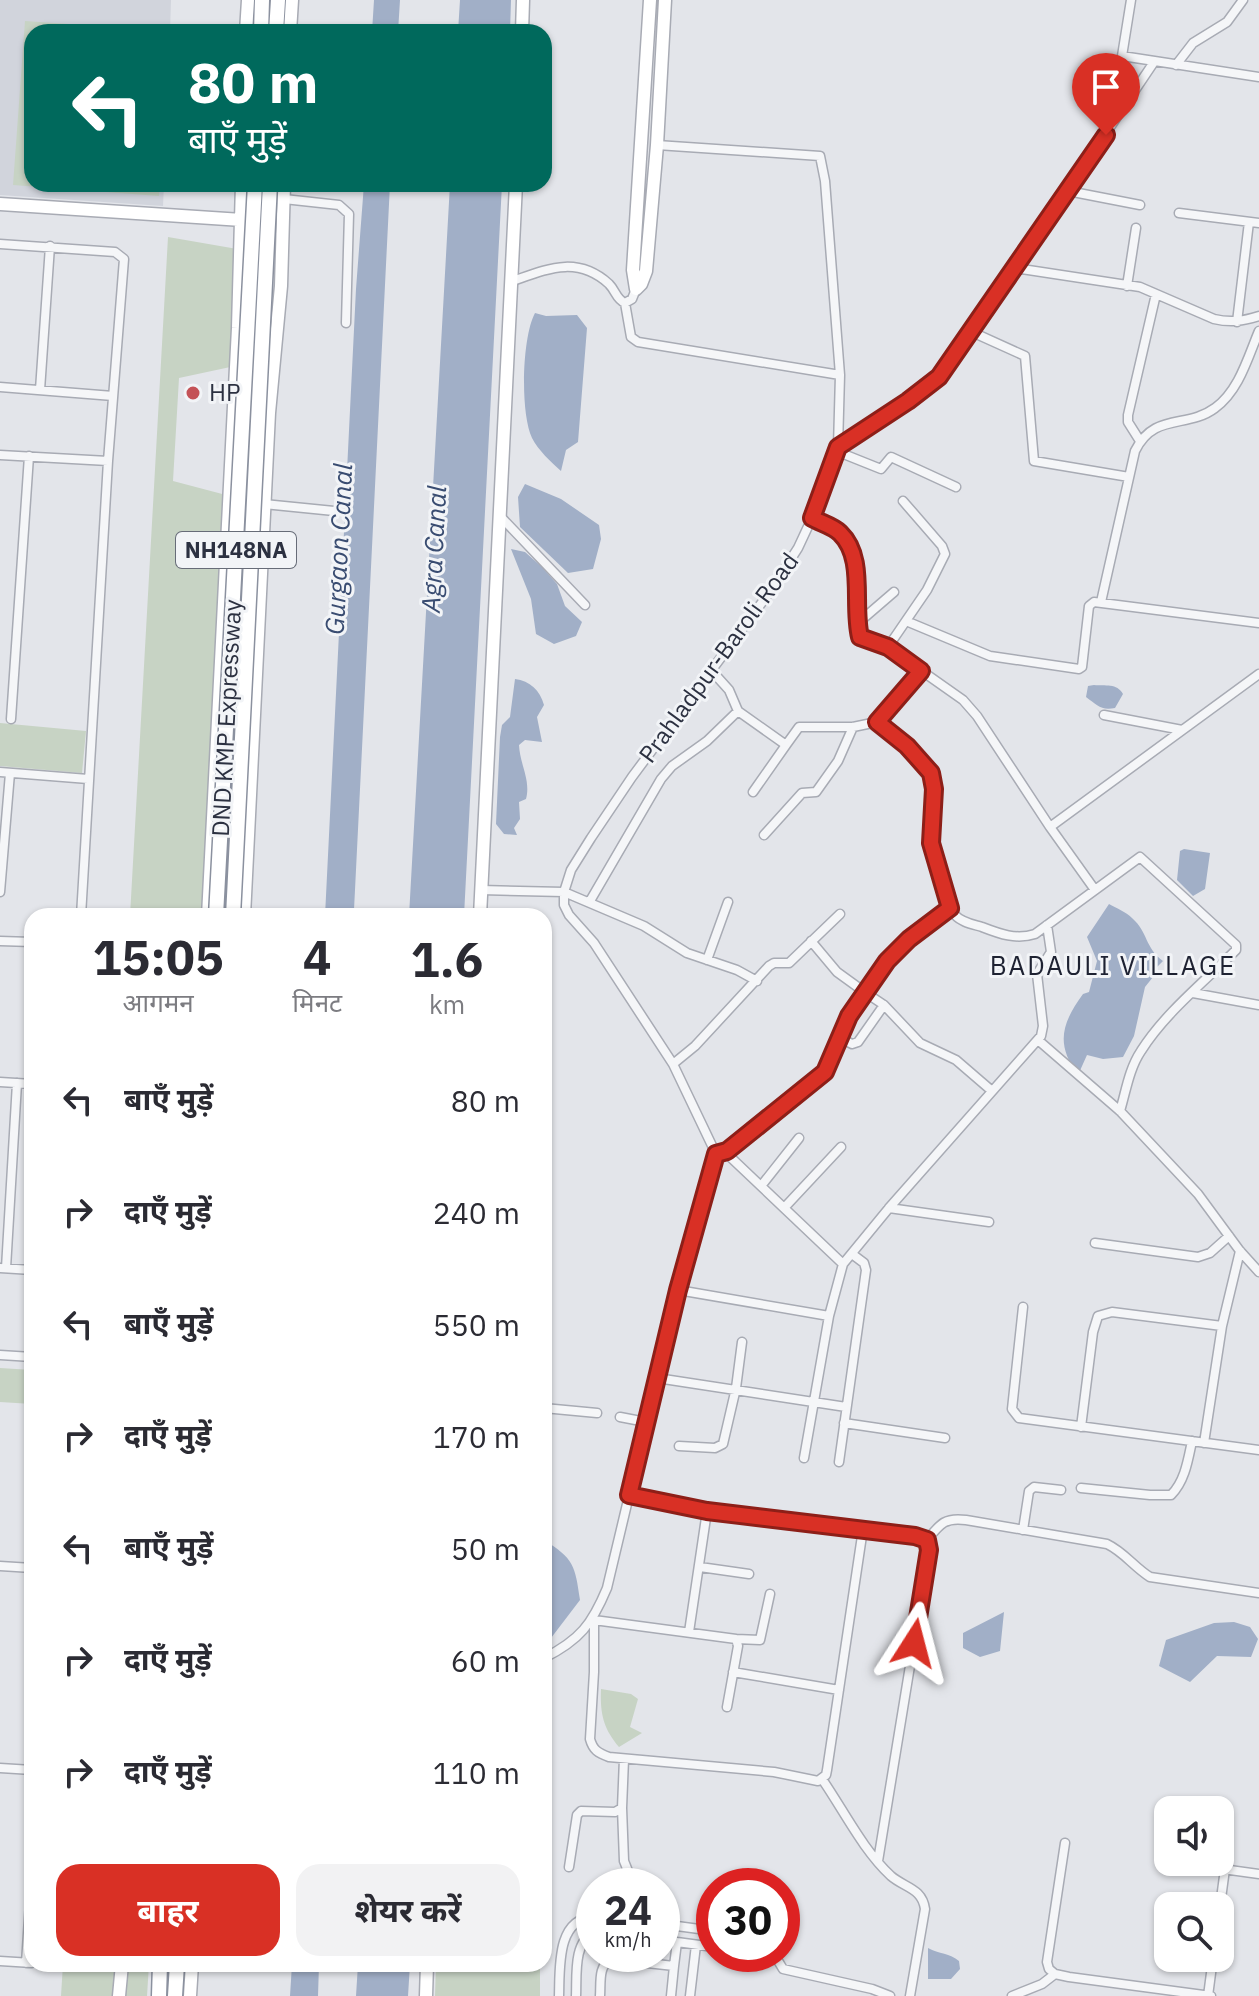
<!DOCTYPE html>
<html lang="hi">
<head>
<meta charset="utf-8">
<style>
  :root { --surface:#fff; --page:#f2f2f3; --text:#2b2b33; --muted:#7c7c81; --accent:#d93025 }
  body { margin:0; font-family:"IBM Plex Sans","Noto Sans Devanagari",sans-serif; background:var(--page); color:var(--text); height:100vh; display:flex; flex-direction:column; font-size:30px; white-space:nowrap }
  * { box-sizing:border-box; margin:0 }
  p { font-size:26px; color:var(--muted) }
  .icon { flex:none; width:44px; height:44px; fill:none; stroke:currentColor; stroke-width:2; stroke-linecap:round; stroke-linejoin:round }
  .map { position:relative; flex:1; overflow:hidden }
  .panel { position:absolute; left:24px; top:908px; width:528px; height:1064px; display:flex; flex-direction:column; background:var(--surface); border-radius:24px; box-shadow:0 2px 6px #0004 }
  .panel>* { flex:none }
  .top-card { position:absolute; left:24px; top:24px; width:528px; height:168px; border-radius:24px; box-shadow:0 2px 6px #0004; background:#00695c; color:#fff; overflow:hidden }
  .tools { position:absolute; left:1154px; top:1796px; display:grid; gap:16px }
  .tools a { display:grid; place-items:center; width:80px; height:80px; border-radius:16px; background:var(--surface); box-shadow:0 2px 6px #0004; font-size:40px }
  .speed { position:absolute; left:576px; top:1868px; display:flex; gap:16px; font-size:40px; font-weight:700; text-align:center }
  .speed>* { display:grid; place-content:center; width:104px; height:104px; border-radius:50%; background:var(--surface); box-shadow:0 2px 6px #0004; line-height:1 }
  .speed small { font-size:20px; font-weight:400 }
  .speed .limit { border:12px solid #d22; background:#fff; color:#111 }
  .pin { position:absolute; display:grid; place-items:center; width:68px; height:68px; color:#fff; margin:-82px -34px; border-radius:50% 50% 50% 0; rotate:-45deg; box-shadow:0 0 8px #0007 }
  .pin .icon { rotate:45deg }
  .me { position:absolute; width:88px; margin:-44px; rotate:9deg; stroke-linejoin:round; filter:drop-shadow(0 0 6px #0008) }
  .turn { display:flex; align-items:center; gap:28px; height:168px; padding:0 32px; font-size:36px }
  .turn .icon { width:104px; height:104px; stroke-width:2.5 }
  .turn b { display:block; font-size:56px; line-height:68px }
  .eta { display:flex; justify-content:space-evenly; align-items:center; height:136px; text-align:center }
  .eta b { font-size:48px; font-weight:700; line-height:56px }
  .primary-button { display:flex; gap:16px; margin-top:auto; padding:16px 32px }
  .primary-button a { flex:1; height:92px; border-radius:24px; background:var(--accent); color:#fff; font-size:32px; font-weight:700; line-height:92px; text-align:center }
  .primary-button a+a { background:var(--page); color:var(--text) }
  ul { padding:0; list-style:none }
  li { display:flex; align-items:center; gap:24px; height:112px; padding:0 32px }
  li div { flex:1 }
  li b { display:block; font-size:30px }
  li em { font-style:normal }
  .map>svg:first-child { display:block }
  .built { fill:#d1d4dc }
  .green { fill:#c7d3c4 }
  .water { fill:#a1afc7 }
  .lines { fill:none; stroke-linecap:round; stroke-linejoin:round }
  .street-casing { stroke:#a8abb4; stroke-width:11 }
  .secondary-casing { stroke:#a8abb4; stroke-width:15 }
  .highway-casing { stroke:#8b919f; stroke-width:17 }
  .street { stroke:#f5f6f8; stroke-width:8 }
  .secondary { stroke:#fff; stroke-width:12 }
  .highway { stroke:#fff; stroke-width:14 }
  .highway-bridge-casing { stroke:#8b919f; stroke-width:17; stroke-linecap:butt }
  .highway-bridge { stroke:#fff; stroke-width:14 }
  .route-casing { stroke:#8d1f18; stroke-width:20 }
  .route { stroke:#d93025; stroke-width:14 }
  .poi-dot { fill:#c45257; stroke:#f2f4f7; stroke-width:3 }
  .labels { text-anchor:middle; stroke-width:6; stroke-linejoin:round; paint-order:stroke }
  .shield { fill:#f2f4f7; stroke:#676c78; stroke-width:2 }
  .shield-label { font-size:22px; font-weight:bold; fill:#2c3141 }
  .poi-label { font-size:24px; fill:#2c3141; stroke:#f2f4f7; text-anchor:start }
  .street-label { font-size:24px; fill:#2c3141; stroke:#f2f4f7 }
  .water-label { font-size:26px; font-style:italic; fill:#394c71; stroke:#f2f4f7 }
  .neighbourhood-label { font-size:26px; letter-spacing:2px; fill:#1e2232; stroke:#f2f4f7 }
</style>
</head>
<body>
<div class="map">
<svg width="1259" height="1996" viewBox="0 0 1259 1996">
  <rect width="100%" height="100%" fill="#e3e5ea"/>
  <!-- built -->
  <path class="built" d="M0,0H171L170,32H32V184H164L163,206L0,195Z"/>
  <!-- green -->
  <path class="green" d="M25,21L171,31L32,32V184H160L159,196L13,185Z
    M168,237L243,250L235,366L179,378L173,481L226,495L204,916H130Z
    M0,723L86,731L82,773L0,766Z
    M0,1368L32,1370V1404L0,1402Z
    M601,1689L631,1694L638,1699L630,1727L642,1733L619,1747C603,1728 600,1713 601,1689Z
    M63,1964H149L147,1996H61Z
    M436,1964H540V1996H435Z"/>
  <!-- water -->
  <path class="water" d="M374,0H400L398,32H372Z
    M460,0H511L510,32H458Z
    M364,184H390L354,910V916H325L356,289Z
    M450,184H502L464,916H409Z
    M535,313L546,316L577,315L587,328L578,442L566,450L561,471C551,462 538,450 532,438C520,413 522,337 535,313Z
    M525,484L561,499L599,525L601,539L593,569L568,573L520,527L518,497Z
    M511,549L525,552L542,567L557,584L565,606L582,622L576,636L554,644L536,634L531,599Z
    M515,679C530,681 540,690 544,705L537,717L542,742L525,740L519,745C520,765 531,780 526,799L519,802L520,819L514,828L517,835L504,834L496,824L500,737L502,725L510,717Z
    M1094,685C1105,686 1117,683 1123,694L1115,708C1101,711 1097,705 1086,697L1088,686Z
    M1184,849L1210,853L1205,889L1193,896L1177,880L1180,851Z
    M1109,904C1116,908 1126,912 1132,918C1148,932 1145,948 1163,961L1156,968L1157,972L1145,987L1134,1036L1123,1057L1103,1059L1087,1055L1078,1075C1055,1044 1062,1023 1083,994L1089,992L1097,961L1087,937Z
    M544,1540C574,1559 575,1565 580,1600L548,1642L544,1643Z
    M1004,1612L1000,1651L980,1657L963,1648V1633Z
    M1234,1622L1250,1627L1258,1639L1251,1657L1217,1656L1190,1682L1159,1666L1166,1640L1214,1623Z
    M928,1948C939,1954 950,1953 959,1961L960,1969L951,1979H928Z
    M292,1964H319L318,1996H290Z
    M358,1964H410L408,1996H356Z"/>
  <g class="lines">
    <!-- street casing -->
    <g class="street-casing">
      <path id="street" d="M1131,0L1122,56L1259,77
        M1176,65L1193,43L1227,22L1243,0
        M657,145L820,156L825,181L840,375L838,447
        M1068,191L1140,205
        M284,199L339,205L349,214L346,323
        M1179,213L1259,223
        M0,244L115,252L124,259L108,461L81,916
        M1015,268L1140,287L1214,319C1231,323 1243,321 1259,316
        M513,281C547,269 577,255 609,284C616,291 616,299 625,303L632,299L636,289
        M1127,286L1136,228
        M625,303L631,337L638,342L840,375
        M1237,322L1249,222
        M972,332L1025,356L1034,461L1129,477
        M0,387L113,396
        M40,390L50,246
        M1140,441L1128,422V415L1156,294
        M836,451L881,469L891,457L956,487
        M0,455L108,461
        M264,504L334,511
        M500,516L585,605
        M812,518C821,523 833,527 840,533C867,558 852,604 860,637L892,650L963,700L977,716L1050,827L1095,890
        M1101,602L1135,451C1154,412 1187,429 1215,408C1239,391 1248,357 1259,331
        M906,621L990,656L1079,669L1082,667L1089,606L1094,602L1259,623
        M858,623L894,592
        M888,647L927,590L945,554L942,546L903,501
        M711,670L729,690L738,711L786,745L799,727H853L877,722
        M921,671L877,722C895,736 921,752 931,772C937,787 932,805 931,821C930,840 942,900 955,915C961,922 972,924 982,927C1000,934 1016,940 1035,934L1140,857L1236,945V950C1204,982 1165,1013 1141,1051C1129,1069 1126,1091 1120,1111
        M1104,715L1182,730
        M11,719L29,456
        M0,772L88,779
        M753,792L786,745
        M1050,827L1259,674
        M764,835L802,793L816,792L838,761L853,727
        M481,890L564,892L571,870L591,838L632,777L769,593L798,548L812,518L838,447L908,401L939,377L972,332L1154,62
        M0,892L10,773
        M590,901L661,779L672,766L707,741L738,711
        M0,941L32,942
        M707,960L728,902
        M1193,993L1259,1005
        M884,1005L920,1043L956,1060L992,1091
        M840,1038L852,1044L858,1042L884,1005L866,993C889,954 915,935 950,908
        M1038,1040L1120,1111L1198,1194L1240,1251L1259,1272
        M673,1064L695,1046L769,966L774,963H789L840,914
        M0,1082L32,1084
        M725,1152L843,1264L829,1316L804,1458
        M720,1153L727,1151L825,1072L844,1026L866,993L837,972L811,941
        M761,1186L799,1138
        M784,1208L841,1147
        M889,1208L989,1222
        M1095,1243L1198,1257L1210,1253L1229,1236
        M843,1264L889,1208L1041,1036L1043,1026L1037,974L1051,952L1047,925
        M0,1268L32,1270
        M6,1268L17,1083
        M678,1290L829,1316
        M1023,1307L1012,1409L1019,1418L1259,1450
        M0,1355L32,1357
        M657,1378L846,1407
        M544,1408L597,1413
        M620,1417L646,1422
        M844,1423L945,1438
        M1081,1427L1093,1332L1098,1316L1112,1312L1222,1326
        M1204,1443L1222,1326L1240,1251
        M679,1446L715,1448L723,1444L736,1388L742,1342
        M839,1462L866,1270L864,1263L852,1254
        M1081,1488L1150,1495H1171C1185,1481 1188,1460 1192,1441
        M629,1495L707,1511L915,1536L927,1540L929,1550L878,1861
        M1023,1530L1029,1491L1034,1487L1061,1490
        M927,1540C940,1524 945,1517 966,1520L1107,1544C1124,1552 1134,1567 1150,1577L1259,1593
        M0,1566L32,1568
        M700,1567L749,1574
        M689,1632L707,1511
        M736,1639L760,1640L770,1594
        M544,1658C580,1640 592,1624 607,1588L678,1290L716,1154L673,1064L594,943L569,915L564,905V892L644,926L687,953L737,970L757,981
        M733,1672L839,1690
        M727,1707L738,1646L736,1639L594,1620V1672L590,1739C593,1750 598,1753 609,1757L774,1772L818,1781L826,1775L827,1770L863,1529
        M0,1768L32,1770
        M822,1779C844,1811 863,1850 891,1876C905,1888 922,1888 925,1909L910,1996
        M622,1808L624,1861L634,1886
        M1065,1843L1047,1962L1049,1969L1055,1974L1069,1977L1211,1996
        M1172,1862L1259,1874
        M569,1867L577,1815L581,1811L615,1812L622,1808L624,1759
        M1220,1906L1225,1869
        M662,1924L714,1931
        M662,1940L714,1947
        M774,1954L783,1969L872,1989L890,1996
        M0,1961L32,1963
        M26,1963L32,1873
        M42,1964L50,1965
        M559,1996C560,1969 556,1918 594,1917
        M576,1996C577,1976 573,1942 594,1932
        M600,1996C601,1982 598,1966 611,1959L674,1966L677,1942
        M671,1996L674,1966
        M690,1996L696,1945
        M1012,1996L1042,1984L1055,1974
        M1208,1996L1213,1958"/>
    </g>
    <!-- secondary casing -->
    <g class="secondary-casing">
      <path id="secondary" d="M246,32L248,0
        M290,32L292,0
        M522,32L523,0
        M0,204L242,220L248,219
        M636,289L641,284L646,271L657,145L665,0
        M636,289L633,270L650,0
        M208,916L238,328L242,184
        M244,916L269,413L281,286L284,184
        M480,916L516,184
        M119,1996L122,1964
        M190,1996L192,1964
        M426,1996L427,1964"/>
    </g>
    <!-- highway casing -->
    <g class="highway-casing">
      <path id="highway" d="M261,32L262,0
        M276,32L278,0
        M159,1996L160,1964
        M175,1996L177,1964"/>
    </g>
    <!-- street -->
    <use href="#street" class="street"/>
    <!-- secondary -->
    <use href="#secondary" class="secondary"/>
    <!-- highway -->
    <use href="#highway" class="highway"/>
    <!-- highway-bridge casing -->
    <g class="highway-bridge-casing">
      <path id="highway-bridge" d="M216,916L255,184
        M233,916L270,184"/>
    </g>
    <!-- highway-bridge -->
    <use href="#highway-bridge" class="highway-bridge"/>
  </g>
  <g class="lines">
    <!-- route casing -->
    <g class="route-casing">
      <path id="route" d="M914,1643L929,1550L927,1540L915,1536L707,1511L629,1495L678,1290L716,1154L727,1151L825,1072L849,1016L887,961L909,939L950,908L931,843L934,789L931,773L907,746L877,722L921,671L888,647L860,637C852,604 866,558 840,533C833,526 821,523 812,518L838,447L908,401L939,377L1106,135"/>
    </g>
    <!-- route -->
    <use href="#route" class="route"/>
  </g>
  <!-- markers -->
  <circle class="poi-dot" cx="193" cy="393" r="8"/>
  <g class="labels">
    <!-- shield labels -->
    <rect class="shield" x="176" y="532" width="120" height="36" rx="6"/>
    <g class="shield-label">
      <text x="236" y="558">NH148NA</text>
    </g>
    <!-- poi labels -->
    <g class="poi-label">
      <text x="209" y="401">HP</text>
    </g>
    <!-- street labels -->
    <g class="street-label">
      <text transform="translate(719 658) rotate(-54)" y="8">Prahladpur-Baroli Road</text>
      <text transform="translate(227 718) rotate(-87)" y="8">DND KMP Expressway</text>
    </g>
    <!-- water labels -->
    <g class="water-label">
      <text transform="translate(339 549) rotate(-87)" y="9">Gurgaon Canal</text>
      <text transform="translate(434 549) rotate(-87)" y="9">Agra Canal</text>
    </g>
    <!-- neighbourhood labels -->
    <g class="neighbourhood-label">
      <text x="1113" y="975">BADAULI VILLAGE</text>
    </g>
  </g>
</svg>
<div class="tools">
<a><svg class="icon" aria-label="sound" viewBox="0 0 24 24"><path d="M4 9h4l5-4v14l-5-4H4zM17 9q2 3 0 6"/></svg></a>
<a><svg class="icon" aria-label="search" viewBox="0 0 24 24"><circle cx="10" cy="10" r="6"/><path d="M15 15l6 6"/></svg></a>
</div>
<div class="speed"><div>24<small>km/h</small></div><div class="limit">30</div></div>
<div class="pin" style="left:1106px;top:135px;background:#d93025"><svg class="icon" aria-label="arrive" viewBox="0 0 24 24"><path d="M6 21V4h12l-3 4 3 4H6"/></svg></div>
<svg class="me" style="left:914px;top:1643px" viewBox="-20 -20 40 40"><path d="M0-17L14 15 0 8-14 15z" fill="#d93025" stroke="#fff" stroke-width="4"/></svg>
<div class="top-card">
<div class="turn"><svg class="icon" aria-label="left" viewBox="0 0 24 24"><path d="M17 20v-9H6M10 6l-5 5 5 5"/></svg><div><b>80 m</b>बाएँ मुड़ें</div></div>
</div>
<section class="panel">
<div class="eta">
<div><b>15:05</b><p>आगमन</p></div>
<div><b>4</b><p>मिनट</p></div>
<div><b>1.6</b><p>km</p></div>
</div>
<ul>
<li><svg class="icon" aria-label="left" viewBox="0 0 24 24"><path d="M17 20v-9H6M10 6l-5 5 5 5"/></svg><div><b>बाएँ मुड़ें</b></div><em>80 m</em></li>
<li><svg class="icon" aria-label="right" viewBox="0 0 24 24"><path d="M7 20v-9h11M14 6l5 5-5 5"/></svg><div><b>दाएँ मुड़ें</b></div><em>240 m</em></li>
<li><svg class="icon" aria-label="left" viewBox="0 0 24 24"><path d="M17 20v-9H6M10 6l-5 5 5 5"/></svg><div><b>बाएँ मुड़ें</b></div><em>550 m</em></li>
<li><svg class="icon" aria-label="right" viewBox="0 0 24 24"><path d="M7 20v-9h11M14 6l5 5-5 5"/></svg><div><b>दाएँ मुड़ें</b></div><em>170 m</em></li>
<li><svg class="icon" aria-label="left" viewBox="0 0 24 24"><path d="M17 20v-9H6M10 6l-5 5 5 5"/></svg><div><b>बाएँ मुड़ें</b></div><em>50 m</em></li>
<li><svg class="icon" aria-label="right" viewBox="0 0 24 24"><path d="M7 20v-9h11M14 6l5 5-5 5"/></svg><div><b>दाएँ मुड़ें</b></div><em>60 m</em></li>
<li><svg class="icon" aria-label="right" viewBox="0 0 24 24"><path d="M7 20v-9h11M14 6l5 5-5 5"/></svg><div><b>दाएँ मुड़ें</b></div><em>110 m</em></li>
</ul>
<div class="primary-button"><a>बाहर</a><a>शेयर करें</a></div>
</section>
</div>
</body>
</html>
